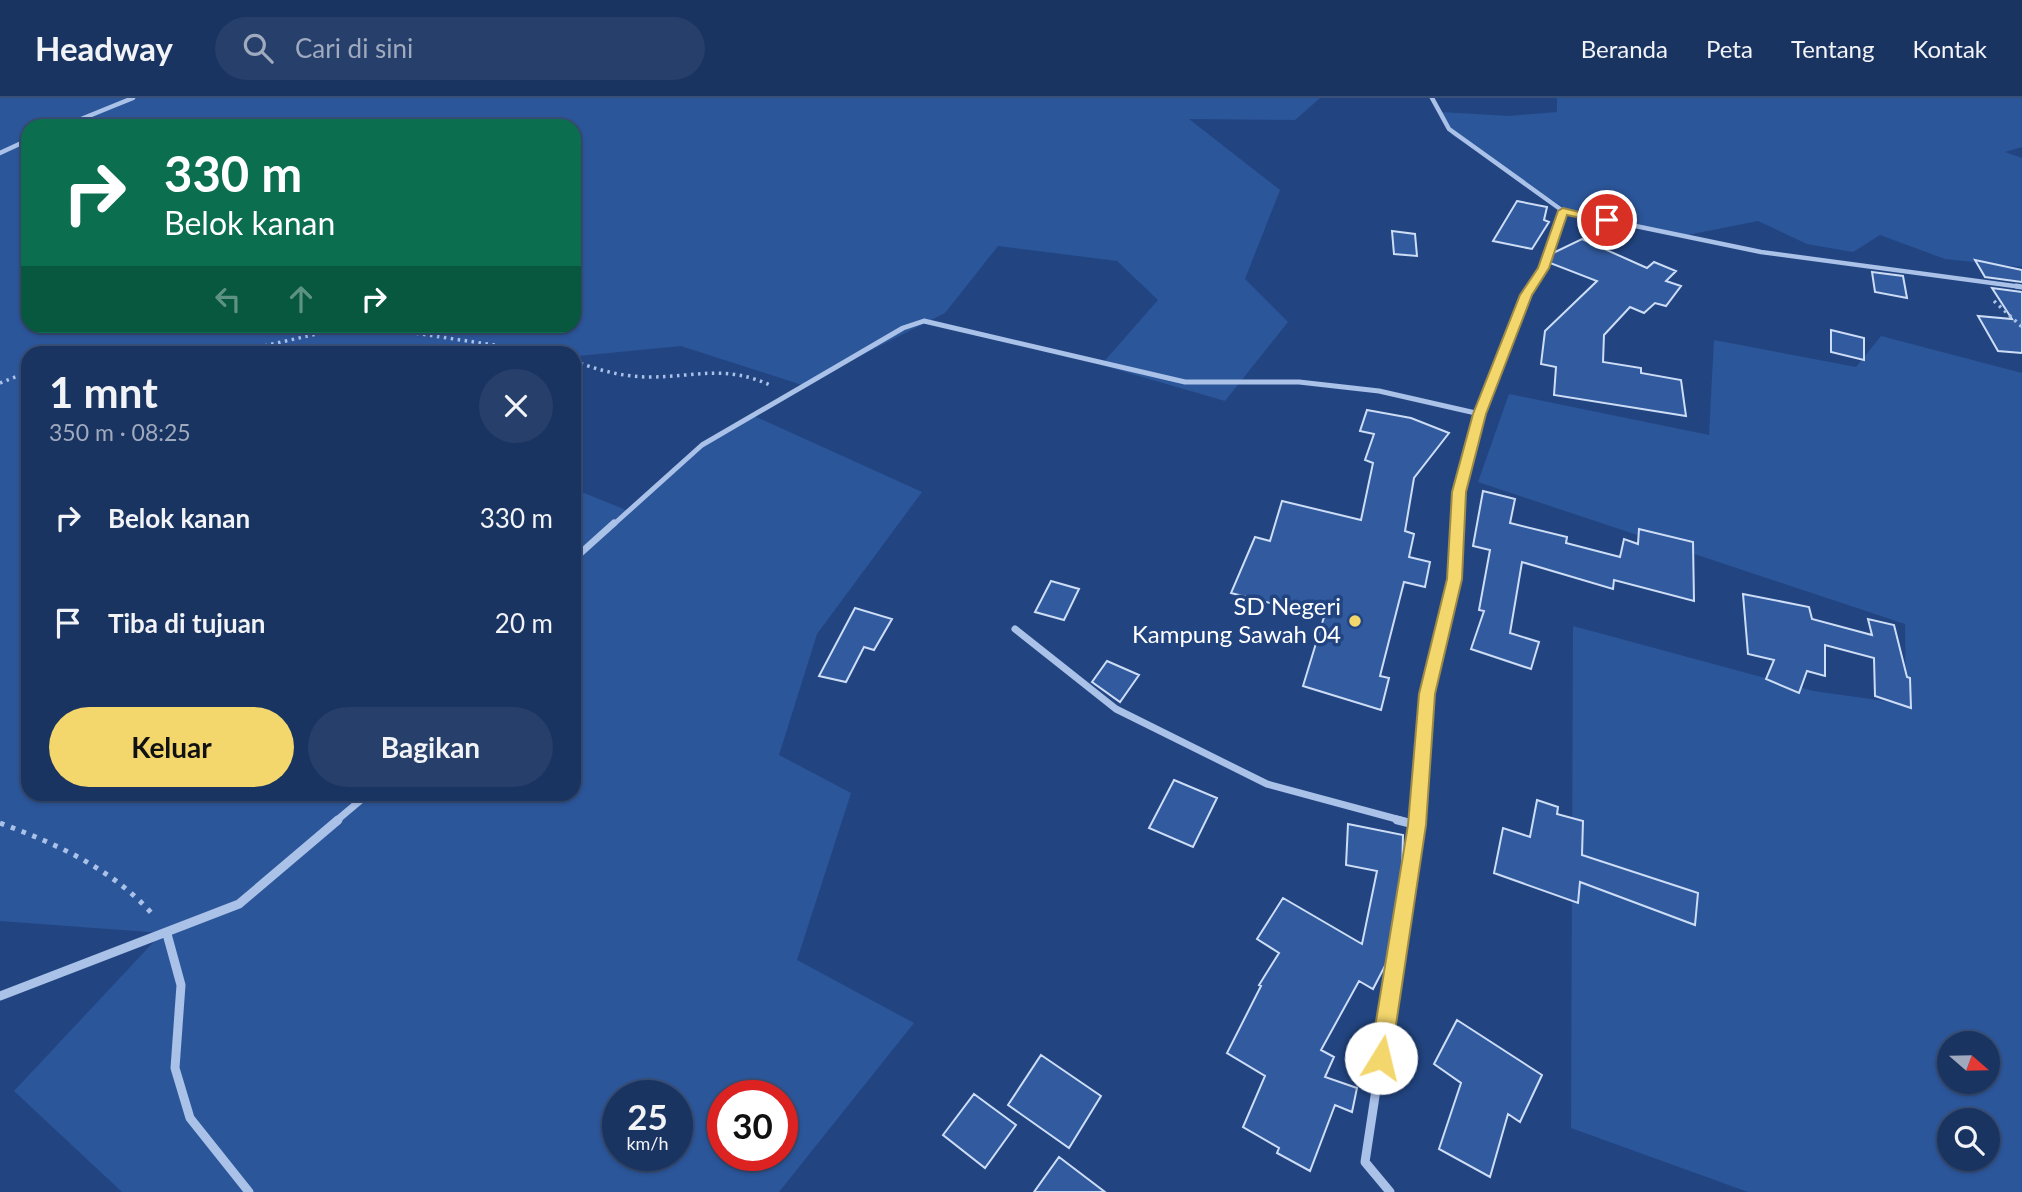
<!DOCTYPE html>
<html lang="id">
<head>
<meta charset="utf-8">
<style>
  :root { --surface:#1a3462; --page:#273f6b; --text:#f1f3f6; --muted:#9faabe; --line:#384f77; --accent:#f3d66c }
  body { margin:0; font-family:Lato,sans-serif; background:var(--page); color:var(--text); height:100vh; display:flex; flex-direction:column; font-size:26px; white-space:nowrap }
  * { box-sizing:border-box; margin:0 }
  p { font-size:23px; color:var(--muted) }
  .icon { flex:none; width:38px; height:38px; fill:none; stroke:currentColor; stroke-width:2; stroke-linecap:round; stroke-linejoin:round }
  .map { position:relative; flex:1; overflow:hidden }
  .drawer { position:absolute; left:21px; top:248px; width:560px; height:455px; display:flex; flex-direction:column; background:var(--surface); border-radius:21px; box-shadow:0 2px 5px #0004,0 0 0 2px var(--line) }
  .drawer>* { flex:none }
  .guide { position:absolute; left:21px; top:21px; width:560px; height:214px; border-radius:21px; box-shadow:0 2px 5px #0004,0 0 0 2px var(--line); background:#0b6e4f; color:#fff; overflow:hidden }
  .needle { width:46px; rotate:110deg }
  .controls { position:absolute; left:1937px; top:933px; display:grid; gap:14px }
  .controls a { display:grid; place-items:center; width:63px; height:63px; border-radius:50%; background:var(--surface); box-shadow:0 2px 5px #0004,0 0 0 2px var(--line); font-size:35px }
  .speed { position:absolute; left:602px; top:982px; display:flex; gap:14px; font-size:35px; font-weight:700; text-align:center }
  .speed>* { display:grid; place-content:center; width:91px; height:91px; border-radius:50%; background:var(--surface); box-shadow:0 2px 5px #0004,0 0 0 2px var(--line); line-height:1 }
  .speed small { font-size:18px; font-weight:400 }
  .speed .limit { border:10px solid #d22; background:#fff; color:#111 }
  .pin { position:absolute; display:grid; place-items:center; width:60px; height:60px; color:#fff; margin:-30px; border:4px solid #fff; border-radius:50%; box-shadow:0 2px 7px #0007 }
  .me { position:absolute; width:77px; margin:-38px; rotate:9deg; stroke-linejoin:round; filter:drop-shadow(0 0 5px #0008) }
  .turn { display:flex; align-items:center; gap:24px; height:147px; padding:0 28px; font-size:32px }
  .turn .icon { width:91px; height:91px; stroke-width:2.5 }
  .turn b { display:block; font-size:49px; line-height:60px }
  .lanes { display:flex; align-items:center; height:66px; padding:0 28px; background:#0003; justify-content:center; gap:35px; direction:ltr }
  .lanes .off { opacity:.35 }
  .round { display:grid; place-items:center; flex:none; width:74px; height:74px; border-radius:37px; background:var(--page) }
  .head { display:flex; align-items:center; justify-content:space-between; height:119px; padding:0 28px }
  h1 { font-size:42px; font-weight:700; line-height:52px }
  .button { display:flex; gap:14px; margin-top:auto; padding:14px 28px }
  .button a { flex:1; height:80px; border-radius:42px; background:var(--accent); color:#111; font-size:28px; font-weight:700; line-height:80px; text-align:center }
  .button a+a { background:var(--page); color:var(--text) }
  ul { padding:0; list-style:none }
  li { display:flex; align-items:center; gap:21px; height:105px; padding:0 28px }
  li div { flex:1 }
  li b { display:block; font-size:26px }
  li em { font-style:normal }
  header { display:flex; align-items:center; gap:42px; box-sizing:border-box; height:98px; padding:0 35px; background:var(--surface); border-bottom:2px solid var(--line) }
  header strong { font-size:33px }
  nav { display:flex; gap:38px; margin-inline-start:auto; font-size:24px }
  .search { width:490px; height:63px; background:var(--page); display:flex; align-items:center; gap:18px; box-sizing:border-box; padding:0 24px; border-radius:38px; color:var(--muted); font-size:26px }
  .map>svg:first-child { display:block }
  .green { fill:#2c569a; fill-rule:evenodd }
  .building { fill:#325b9f; stroke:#cdddf6; stroke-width:2 }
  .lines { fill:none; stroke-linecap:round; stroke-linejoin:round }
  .path-far1 { stroke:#aac1e8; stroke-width:3.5; stroke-dasharray:2.5 4.5; stroke-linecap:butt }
  .path { stroke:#aac1e8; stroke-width:5; stroke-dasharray:4.5 7; stroke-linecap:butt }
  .minor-far3 { stroke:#aac1e8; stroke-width:4.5 }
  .minor-far2 { stroke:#aac1e8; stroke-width:5 }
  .minor-far1 { stroke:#aac1e8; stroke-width:7 }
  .minor { stroke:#aac1e8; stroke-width:9 }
  .route { fill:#f3d66c; stroke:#9e8b46; stroke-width:2 }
  .poi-dot { fill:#f3d66c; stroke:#224582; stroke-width:2.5 }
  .labels { text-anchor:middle; stroke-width:7; stroke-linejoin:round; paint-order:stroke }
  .poi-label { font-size:24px; fill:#fff; stroke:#224582; text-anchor:end }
</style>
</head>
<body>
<header>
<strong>Headway</strong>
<div class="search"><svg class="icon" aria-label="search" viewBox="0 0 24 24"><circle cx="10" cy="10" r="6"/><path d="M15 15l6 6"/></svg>Cari di sini</div>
<nav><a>Beranda</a><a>Peta</a><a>Tentang</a><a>Kontak</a></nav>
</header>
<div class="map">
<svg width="2022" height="1094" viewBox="0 0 2022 1094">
  <rect width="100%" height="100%" fill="#224582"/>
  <!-- green -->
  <path class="green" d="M0,0H1320L1295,22L1189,21L1280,92L1245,181L1288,224L1225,303L1101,267L1158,202L1117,163L998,148L945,215L802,287L681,248L578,258L574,267V256H28V696H574V391L626,412L707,342L754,318L922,394L817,536L779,657L851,695L797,862L914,925L779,1094H122L14,993L162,835L0,823ZM28,28H574V228H28ZM618,998H677V1057H618ZM723,998H782V1057H723Z
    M1557,0H2022V49L2005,54L2022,60V169L1945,161L1880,137L1853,154L1807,146L1758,123L1682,138L1572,115L1452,37L1440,14L1509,18L1557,14Z
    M1881,238L2022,275V1094H1748L1571,1030L1573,528L1813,593L1906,606L1905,526L1478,384L1509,296L1709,337L1714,242L1856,269ZM1950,945H1988V984H1950ZM1950,1022H1988V1060H1950Z"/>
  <!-- building -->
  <path class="building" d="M1517,103L1547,109L1544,122L1549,124L1532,151L1493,143Z
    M1392,133L1415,136L1417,158L1394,156Z
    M1582,141L1647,170L1654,164L1676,173L1666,183L1681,188L1666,208L1655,205L1644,215L1630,209L1604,237L1603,264L1641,270V275L1681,282L1686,318L1554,297L1556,269L1541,266L1545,233L1597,183L1550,165L1553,155Z
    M1975,162L2022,172V184L1985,179Z
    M1872,174L1903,178L1907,200L1875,194Z
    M1992,190L2022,194V255L1998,253L1978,218L2012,221Z
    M1831,232L1864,240V262L1831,254Z
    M1367,312L1411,320L1449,335L1414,380L1405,433L1414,436L1409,459L1430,464L1425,489L1404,484L1380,578L1389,580L1381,612L1303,588L1324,519L1231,495L1255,439L1270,443L1282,403L1361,422L1373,365L1365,362L1374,336L1360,333Z
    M1483,393L1515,401L1510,425L1567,439L1566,445L1620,459L1624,441L1638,446L1639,431L1693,444L1694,503L1614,482L1613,491L1522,464L1510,535L1539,544L1531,571L1471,551L1484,513L1479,512L1490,452L1473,448Z
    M1051,483L1079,491L1064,522L1035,514Z
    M1743,496L1809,509L1812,521L1872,537L1868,521L1894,527L1907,579L1910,580L1911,610L1875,598L1874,560L1825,547V578L1807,573L1799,595L1766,581L1774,562L1748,556Z
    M855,510L892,521L874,552L864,549L846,584L819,578Z
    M1107,563L1139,577L1120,604L1092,584Z
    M1174,682L1217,700L1193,749L1149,730Z
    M1537,702L1558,709L1557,716L1583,723L1582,757L1698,795L1695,827L1580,784L1578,805L1494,775L1503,730L1530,739Z
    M1348,726L1403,737L1402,775L1388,862L1373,891L1359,883L1321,952L1334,959L1325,979L1357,990L1352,1014L1335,1007L1310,1073L1277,1055L1279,1050L1243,1029L1265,978L1227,955L1261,888L1259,887L1279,855L1257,841L1283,800L1362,846L1377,773L1346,767Z
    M1457,922L1542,977L1520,1024L1508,1016L1490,1079L1439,1051L1461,985L1434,966Z
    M1041,957L1101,998L1069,1050L1008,1007Z
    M974,996L1016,1027L985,1070L943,1037Z
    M1059,1059L1105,1094H1034Z"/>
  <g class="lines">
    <!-- path-far1 -->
    <path class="path-far1" d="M1994,203L2022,229
      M209,256L255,250L334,232L381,230L554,256
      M574,263C598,272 623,279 649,279C696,279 726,266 772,288
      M0,285L28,274"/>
    <!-- path -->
    <path class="path" d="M0,725C59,747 113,771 155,819"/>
    <!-- minor-far3 -->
    <path class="minor-far3" d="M1432,0L1449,31L1563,113L1543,170L1530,190
      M64,28L133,0
      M0,55L28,42
      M1563,113L1761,154L2022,189"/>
    <!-- minor-far2 -->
    <path class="minor-far2" d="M2016,188L2022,189
      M613,427L702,347L903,230L924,223L1185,284H1299L1379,293L1480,316
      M1457,427L1459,394L1480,316L1532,188"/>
    <!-- minor-far1 -->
    <path class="minor-far1" d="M574,461L614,425
      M1015,531L1116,611L1267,686L1404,723
      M336,723L368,696
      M1417,723L1427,596L1454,481L1457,425"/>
    <!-- minor -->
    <path class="minor" d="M1397,722L1417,727
      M167,836L181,887L175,970L190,1020L249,1094
      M0,898L239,806L338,722
      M1390,1094L1365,1064L1417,722"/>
  </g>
  <!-- route -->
  <path class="route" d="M1563,110L1612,122L1607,126L1567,117L1549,170L1532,197L1486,316L1466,394L1462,481L1435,596L1426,727L1391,960L1388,968L1381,971L1373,968L1370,960L1408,727L1419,596L1447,481L1452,394L1473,316L1520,197L1538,170L1558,113Z"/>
  <!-- markers -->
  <circle class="poi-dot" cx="1355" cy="523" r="7"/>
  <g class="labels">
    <!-- poi labels -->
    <g class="poi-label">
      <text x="1341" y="517">SD Negeri<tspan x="1341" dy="28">Kampung Sawah 04</tspan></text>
    </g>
  </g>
</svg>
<div class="controls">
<a><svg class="needle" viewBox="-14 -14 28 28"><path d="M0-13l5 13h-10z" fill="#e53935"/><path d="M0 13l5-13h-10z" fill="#9faabe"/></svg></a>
<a><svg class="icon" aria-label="search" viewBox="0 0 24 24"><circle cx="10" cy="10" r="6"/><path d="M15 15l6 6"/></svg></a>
</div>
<div class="speed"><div>25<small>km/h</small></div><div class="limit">30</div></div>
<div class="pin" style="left:1607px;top:122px;background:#d93025"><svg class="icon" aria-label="arrive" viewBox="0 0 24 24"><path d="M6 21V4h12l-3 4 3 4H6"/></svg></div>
<svg class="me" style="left:1381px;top:960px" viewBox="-20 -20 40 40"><circle r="19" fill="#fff"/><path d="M0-13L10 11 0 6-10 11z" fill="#f3d66c"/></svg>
<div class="guide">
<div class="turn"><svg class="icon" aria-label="right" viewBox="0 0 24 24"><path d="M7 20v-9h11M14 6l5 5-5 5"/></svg><div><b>330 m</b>Belok kanan</div></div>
<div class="lanes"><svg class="icon off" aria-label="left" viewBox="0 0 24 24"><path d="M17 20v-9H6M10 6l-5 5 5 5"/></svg><svg class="icon off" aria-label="ahead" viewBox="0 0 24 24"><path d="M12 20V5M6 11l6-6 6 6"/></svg><svg class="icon" aria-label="right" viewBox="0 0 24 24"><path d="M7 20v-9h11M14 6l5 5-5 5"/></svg></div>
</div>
<section class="drawer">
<div class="head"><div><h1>1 mnt</h1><p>350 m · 08:25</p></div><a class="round"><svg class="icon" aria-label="close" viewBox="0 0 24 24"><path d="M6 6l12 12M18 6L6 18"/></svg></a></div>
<ul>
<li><svg class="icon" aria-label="right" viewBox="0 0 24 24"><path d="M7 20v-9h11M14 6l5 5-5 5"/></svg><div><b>Belok kanan</b></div><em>330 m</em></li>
<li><svg class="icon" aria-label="arrive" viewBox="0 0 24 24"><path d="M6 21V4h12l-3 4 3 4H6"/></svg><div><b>Tiba di tujuan</b></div><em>20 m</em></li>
</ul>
<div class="button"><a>Keluar</a><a>Bagikan</a></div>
</section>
</div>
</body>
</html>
